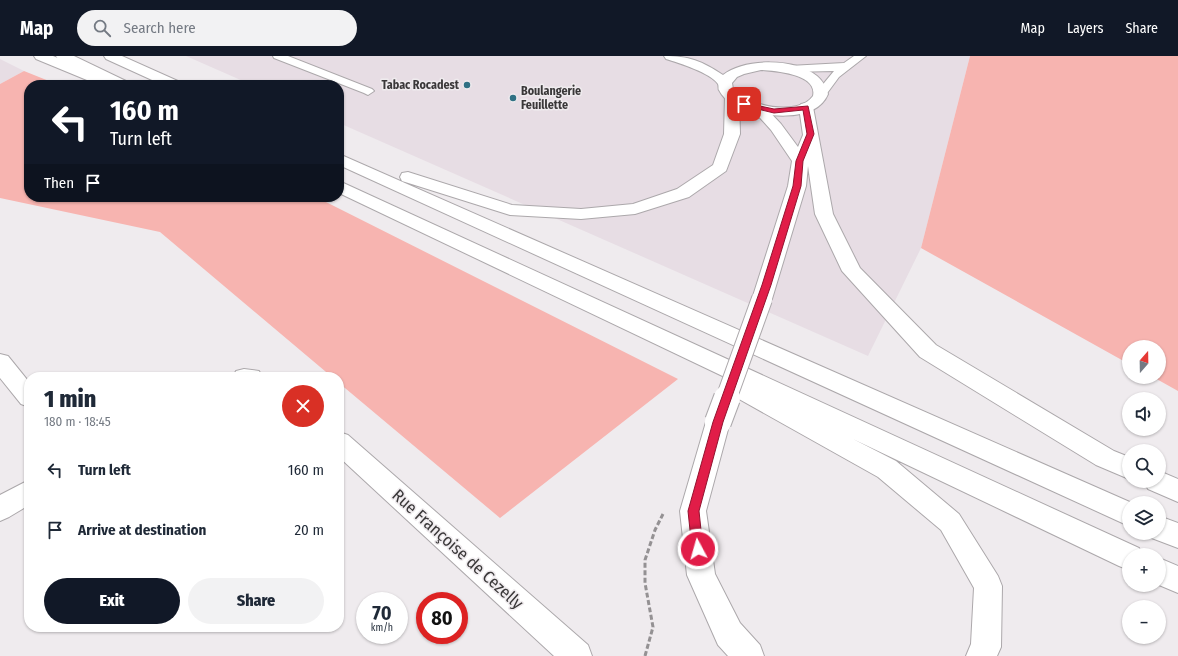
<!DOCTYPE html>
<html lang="en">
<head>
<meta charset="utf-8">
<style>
  :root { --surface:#fff; --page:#f2f2f3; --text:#1f2937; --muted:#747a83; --accent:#111827 }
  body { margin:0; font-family:"Fira Sans Condensed",sans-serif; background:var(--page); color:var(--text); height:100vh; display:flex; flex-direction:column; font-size:15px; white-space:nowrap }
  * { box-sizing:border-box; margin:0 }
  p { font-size:13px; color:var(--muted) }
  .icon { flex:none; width:22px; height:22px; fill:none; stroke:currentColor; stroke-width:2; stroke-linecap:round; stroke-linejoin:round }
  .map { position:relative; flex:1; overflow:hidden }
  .details { position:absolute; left:24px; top:316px; width:320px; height:260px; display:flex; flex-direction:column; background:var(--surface); border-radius:16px; box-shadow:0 1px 3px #0004 }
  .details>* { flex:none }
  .hud { position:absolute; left:24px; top:24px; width:320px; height:122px; border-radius:16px; box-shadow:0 1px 3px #0004; background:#111827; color:#fff; overflow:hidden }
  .needle { width:26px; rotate:20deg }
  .buttons { position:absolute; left:1122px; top:284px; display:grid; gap:8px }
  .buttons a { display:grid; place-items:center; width:44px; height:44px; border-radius:50%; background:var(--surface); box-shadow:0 1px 3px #0004; font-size:20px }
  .speed { position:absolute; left:356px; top:536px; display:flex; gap:8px; font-size:20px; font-weight:700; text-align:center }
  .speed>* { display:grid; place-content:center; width:52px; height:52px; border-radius:50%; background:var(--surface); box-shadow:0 1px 3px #0004; line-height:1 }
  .speed small { font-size:10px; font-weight:400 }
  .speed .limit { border:6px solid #d22; background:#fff; color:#111 }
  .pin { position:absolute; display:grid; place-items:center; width:34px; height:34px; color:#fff; margin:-17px; border-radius:8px; box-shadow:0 2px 6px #0006 }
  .me { position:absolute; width:44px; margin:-22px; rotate:354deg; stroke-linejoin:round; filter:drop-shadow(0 0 3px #0008) }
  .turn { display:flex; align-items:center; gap:14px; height:84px; padding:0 20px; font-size:18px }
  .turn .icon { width:52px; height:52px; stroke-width:2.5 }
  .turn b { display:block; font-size:28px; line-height:34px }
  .then { display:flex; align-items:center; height:38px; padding:0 20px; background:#0003; gap:8px; font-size:15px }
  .round { display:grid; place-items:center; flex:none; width:42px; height:42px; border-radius:21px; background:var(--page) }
  .overview { display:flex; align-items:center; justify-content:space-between; height:68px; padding:0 20px }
  h1 { font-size:24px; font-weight:800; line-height:30px }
  .cta { display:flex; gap:8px; margin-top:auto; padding:8px 20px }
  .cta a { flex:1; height:46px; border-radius:24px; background:var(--accent); color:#fff; font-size:16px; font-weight:800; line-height:46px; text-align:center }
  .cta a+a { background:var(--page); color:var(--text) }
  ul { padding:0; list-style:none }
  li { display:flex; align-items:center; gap:12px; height:60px; padding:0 20px }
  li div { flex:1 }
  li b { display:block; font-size:15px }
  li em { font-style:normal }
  header { display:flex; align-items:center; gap:24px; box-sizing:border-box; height:56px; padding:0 20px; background:var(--accent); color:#fff }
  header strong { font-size:19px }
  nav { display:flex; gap:22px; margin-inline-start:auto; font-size:14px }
  .search { width:280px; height:36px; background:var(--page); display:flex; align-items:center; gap:10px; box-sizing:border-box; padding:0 14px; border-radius:22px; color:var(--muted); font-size:15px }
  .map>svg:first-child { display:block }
  .built { fill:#e7dde4 }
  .green { fill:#f7b4b0 }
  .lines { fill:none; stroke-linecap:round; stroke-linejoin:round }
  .service-casing { stroke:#aca8ab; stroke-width:2 }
  .minor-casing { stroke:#aca8ab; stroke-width:2 }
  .primary-casing { stroke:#aca8ab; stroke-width:2 }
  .trunk-casing { stroke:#aca8ab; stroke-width:2 }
  .path { stroke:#949193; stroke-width:3; stroke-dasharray:5 2.5; stroke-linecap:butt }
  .service { fill:#fff; fill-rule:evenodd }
  .minor { fill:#fff; fill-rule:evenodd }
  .primary { fill:#fff; fill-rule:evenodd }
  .trunk { fill:#fff; fill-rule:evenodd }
  .trunk-bridge-far1-casing { stroke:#aca8ab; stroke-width:22; stroke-linecap:butt }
  .trunk-bridge-casing { stroke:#aca8ab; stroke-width:28; stroke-linecap:butt }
  .trunk-bridge-far1 { stroke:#fff; stroke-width:20 }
  .trunk-bridge { stroke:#fff; stroke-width:26 }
  .route { fill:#e11d48; stroke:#92132f }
  .poi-dot { fill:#307184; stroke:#efebee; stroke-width:1.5 }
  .labels { text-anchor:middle; stroke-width:3; stroke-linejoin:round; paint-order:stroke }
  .far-poi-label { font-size:12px; font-weight:bold; fill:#3a3839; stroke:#efebee; text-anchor:end }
  .near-street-label { font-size:17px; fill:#3a3839; stroke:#efebee }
</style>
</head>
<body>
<header>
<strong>Map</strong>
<div class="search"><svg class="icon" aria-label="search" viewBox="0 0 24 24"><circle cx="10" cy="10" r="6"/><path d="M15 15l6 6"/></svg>Search here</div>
<nav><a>Map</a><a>Layers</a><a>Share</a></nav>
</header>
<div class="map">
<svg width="1178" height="600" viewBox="0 0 1178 600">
  <rect width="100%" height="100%" fill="#efebee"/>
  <!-- built -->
  <path class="built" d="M186,0H970L921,192L868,300L339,67V29H252Z
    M0,3L24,15L0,28Z"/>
  <!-- green -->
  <path class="green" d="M970,0H1178V335L1153,321H1159V291H1129V308L921,192Z
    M24,15L59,29H29V141H316L678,323L500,462L339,327V321H332L160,176L0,142V28Z"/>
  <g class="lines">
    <!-- service casing -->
    <g class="service-casing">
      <path id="service" d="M273,0H288L372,33L374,35L368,39L364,37L274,2Z
        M854,0H866L839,21L825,40L821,42L815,38L834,15L789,16L783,13L789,10L844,7Z"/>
    </g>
    <!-- minor casing -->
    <g class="minor-casing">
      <path id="minor" d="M664,0C689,0 702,5 723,19C745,2 795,2 817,20C823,25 826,31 828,38C815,69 758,61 734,49C728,46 722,40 719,34C718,33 719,30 718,28C711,17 679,7 666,3ZM761,14C775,15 818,18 813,40C798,61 747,50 733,33L732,27L737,21L744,18Z
        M0,298L8,300L29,326V351L21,348L0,322Z
        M244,313L259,315L262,321H233L236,315Z
        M339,376L348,379L588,589L592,600H554L339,401Z
        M29,424V449L9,461L0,465V439Z"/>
    </g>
    <!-- primary casing -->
    <g class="primary-casing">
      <path id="primary" d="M34,0H53L116,26L118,29H99L36,3Z"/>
    </g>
    <!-- trunk casing -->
    <g class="trunk-casing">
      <path id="trunk" d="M56,0H74L128,26L130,29H112L58,3Z
        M104,0H122L180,26L182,29H163L106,3Z
        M732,37L737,38L739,41L740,78L726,115L689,141L635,158L581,163L510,159L402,125L400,121L402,117L408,116L512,149L581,153L633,148L677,133L713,109L724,78L725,41L727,38Z
        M806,47L811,48L813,51L833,158L860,212L936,289L1114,395L1129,401V423L1096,409L920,301L842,215L815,158L808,110L806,130L772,243L769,248L762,250L755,248L752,243L788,130L792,105L771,74L751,52L753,49H763L781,68L798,91L803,79L799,51L801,48Z
        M339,98L1132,447H1129V470L339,109Z
        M339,125L1139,492L1142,499H1129V514L1119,510L853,383L896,405L959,458L998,520L1002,530L1001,591L997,600H966L971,588L974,532L941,474L878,421L730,338L727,332L730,326L733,325L339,137Z
        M718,356L726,359L730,366L706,455L715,518L740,567L760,589L764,600H728L718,589L687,519L680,455L706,366L710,359Z
        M1159,415L1178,423V446L1148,433L1144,425H1159Z
        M1159,460L1178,467V492L1149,481L1148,477H1159Z
        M1159,502L1178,510V537L1159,529Z"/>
    </g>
    <!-- path -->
    <path class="path" d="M645,600L653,571L645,527V504L655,474L663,458"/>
    <!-- service -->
    <use href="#service" class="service"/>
    <!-- minor -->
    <use href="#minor" class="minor"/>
    <!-- primary -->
    <use href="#primary" class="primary"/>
    <!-- trunk -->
    <use href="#trunk" class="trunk"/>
    <!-- trunk-bridge-far1 casing -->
    <g class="trunk-bridge-far1-casing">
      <path id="trunk-bridge-far1" d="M726,343L762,243"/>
    </g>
    <!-- trunk-bridge casing -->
    <g class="trunk-bridge-casing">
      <path id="trunk-bridge" d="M718,366L727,342"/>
    </g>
    <!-- trunk-bridge-far1 -->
    <use href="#trunk-bridge-far1" class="trunk-bridge-far1"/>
    <!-- trunk-bridge -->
    <use href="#trunk-bridge" class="trunk-bridge"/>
  </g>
  <!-- route -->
  <path class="route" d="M741,46L774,53L808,50L814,78L803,105L801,130L771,229L723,366L699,455L703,493L702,497L698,498L694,497L692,493L688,455L713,366L762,229L793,130L796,105L807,78L803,54L774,57L741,49Z"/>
  <!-- markers -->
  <g class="poi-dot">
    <circle cx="467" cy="29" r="4"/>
    <circle cx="513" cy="42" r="4"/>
  </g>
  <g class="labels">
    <!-- far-poi labels -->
    <g class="far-poi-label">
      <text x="459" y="33">Tabac Rocadest</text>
      <text x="521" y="39" text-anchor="start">Boulangerie<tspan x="521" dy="14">Feuillette</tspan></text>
    </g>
    <!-- near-street labels -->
    <g class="near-street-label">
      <text transform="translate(458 493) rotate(42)" y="6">Rue Françoise de Cezelly</text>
    </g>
  </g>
</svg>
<div class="buttons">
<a><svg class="needle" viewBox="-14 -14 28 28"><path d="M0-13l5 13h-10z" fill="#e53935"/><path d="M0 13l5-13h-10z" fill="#747a83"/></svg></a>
<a><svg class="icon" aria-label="sound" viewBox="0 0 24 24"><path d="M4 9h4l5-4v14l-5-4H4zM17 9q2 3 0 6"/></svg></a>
<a><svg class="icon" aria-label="search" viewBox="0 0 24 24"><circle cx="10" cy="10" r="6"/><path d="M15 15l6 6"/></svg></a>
<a><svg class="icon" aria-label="layers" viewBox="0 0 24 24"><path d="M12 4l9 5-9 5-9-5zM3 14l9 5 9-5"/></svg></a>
<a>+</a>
<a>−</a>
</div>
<div class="speed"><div>70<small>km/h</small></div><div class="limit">80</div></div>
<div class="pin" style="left:744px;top:48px;background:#d93025"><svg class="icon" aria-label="arrive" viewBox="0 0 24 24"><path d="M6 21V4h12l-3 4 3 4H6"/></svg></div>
<svg class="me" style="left:698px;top:493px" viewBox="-20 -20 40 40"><circle r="17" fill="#e11d48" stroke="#fff" stroke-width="3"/><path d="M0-11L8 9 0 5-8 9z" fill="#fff"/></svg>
<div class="hud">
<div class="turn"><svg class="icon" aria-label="left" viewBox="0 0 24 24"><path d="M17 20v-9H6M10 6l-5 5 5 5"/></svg><div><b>160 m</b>Turn left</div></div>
<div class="then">Then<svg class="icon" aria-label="arrive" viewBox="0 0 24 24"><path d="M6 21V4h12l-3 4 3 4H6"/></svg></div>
</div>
<section class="details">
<div class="overview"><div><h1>1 min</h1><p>180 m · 18:45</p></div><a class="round" style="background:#d93025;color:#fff"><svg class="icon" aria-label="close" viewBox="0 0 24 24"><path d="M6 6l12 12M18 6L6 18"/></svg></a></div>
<ul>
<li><svg class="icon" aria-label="left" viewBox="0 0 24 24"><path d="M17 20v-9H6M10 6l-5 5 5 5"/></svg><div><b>Turn left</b></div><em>160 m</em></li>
<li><svg class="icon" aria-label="arrive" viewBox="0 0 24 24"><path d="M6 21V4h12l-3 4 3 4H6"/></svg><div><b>Arrive at destination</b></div><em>20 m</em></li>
</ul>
<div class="cta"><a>Exit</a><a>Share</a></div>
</section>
</div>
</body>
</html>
